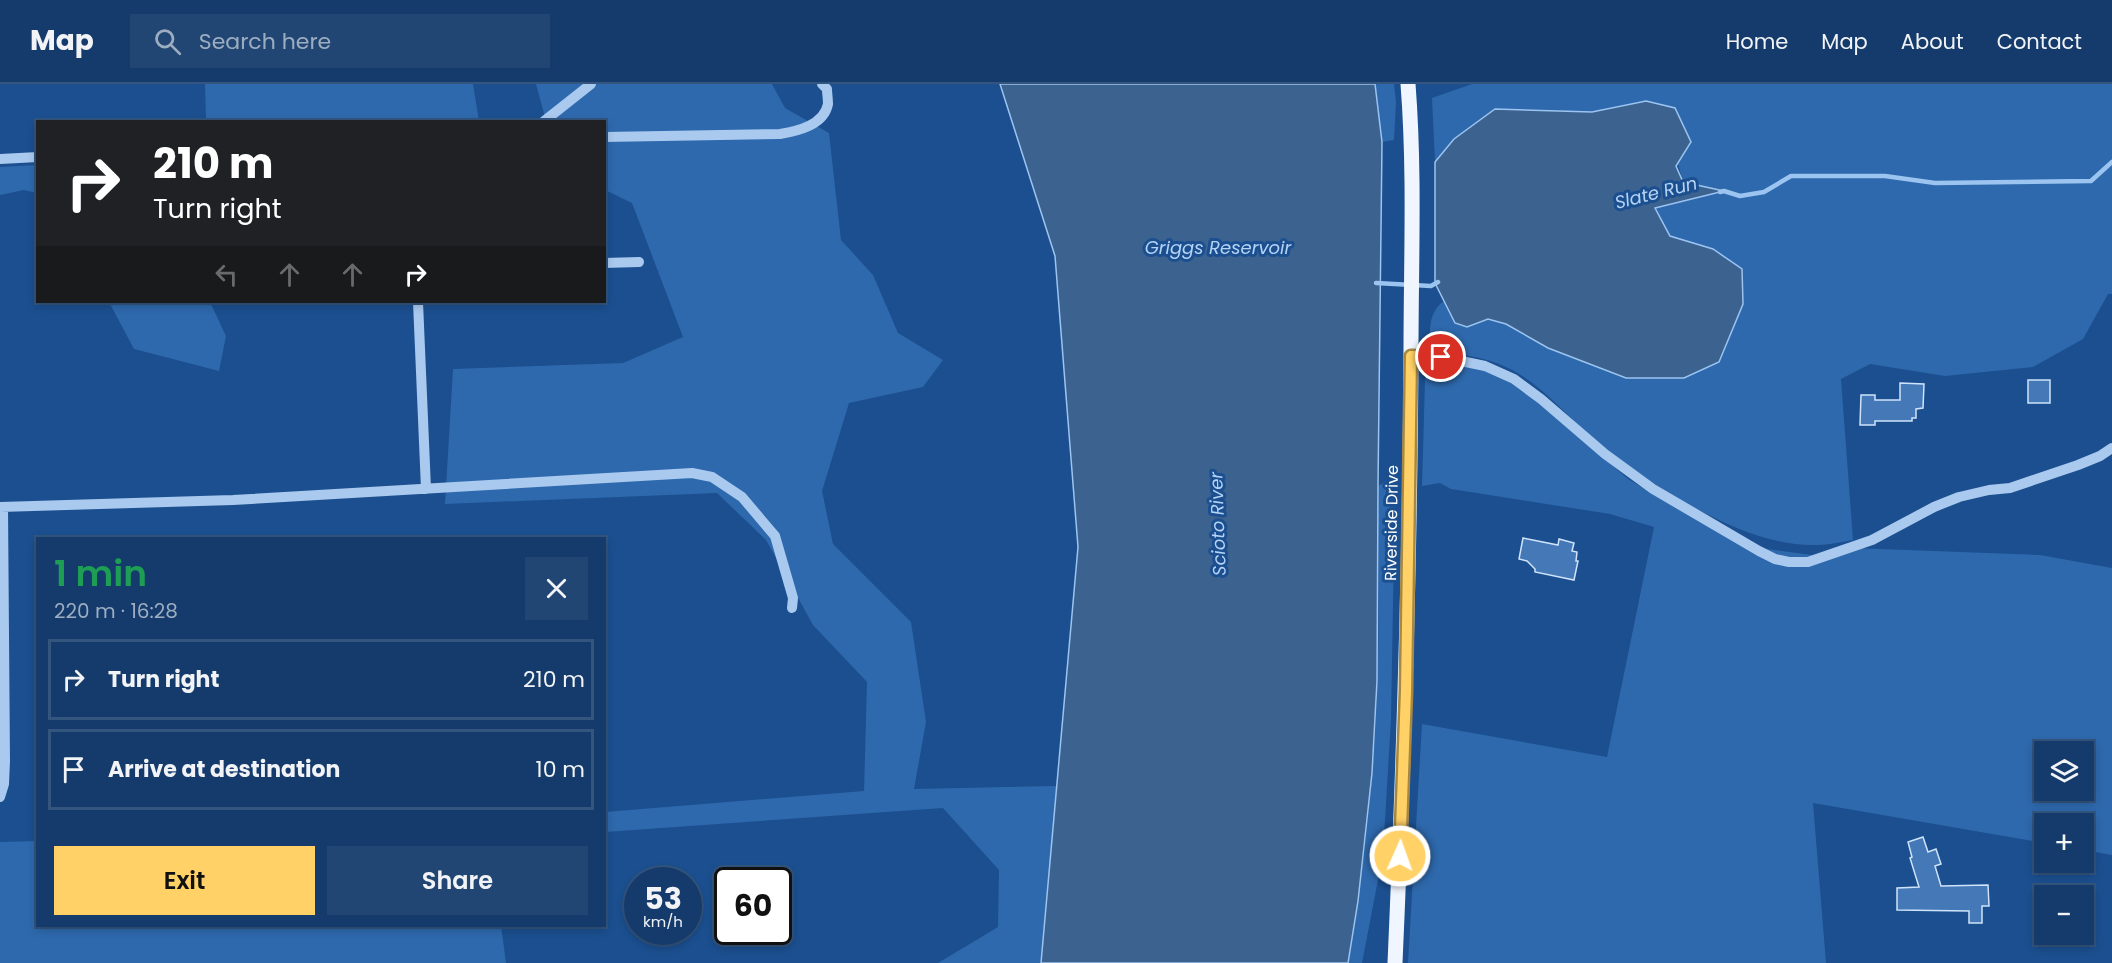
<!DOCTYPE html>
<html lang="en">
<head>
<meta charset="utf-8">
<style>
  :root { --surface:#143b6b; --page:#214673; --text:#f1f3f6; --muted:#9dadc1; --line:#33557e; --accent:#ffd166 }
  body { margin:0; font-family:Poppins,sans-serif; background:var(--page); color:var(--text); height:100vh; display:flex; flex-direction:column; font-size:22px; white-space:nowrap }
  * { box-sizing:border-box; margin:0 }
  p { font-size:20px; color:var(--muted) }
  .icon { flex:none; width:33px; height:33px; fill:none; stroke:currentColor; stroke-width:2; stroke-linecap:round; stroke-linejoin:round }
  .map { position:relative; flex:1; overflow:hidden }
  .sheet { position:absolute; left:36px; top:453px; width:570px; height:390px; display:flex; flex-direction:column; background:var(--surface); border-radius:0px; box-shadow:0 3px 9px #0003,0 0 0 2px var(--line) }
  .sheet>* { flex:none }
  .hud { position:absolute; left:36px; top:36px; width:570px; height:183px; border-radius:0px; box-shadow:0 3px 9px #0003,0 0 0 2px var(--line); background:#202124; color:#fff; overflow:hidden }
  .tools { position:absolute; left:2034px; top:657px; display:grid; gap:12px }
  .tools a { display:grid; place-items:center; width:60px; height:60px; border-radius:0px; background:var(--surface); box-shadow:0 3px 9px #0003,0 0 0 2px var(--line); font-size:30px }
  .speed { position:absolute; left:624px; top:783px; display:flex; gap:12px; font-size:30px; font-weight:700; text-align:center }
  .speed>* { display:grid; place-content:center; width:78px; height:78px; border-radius:50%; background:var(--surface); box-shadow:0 3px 9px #0003,0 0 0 2px var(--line); line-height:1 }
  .speed small { font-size:15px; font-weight:400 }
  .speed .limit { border:3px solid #111; border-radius:9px; background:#fff; color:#111 }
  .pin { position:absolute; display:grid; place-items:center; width:51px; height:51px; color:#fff; margin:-26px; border:3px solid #fff; border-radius:50%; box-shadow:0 2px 6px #0007 }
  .me { position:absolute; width:66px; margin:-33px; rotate:2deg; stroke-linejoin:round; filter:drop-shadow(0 0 4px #0008) }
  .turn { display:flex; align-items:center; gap:21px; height:126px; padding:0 18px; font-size:27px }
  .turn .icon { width:78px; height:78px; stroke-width:2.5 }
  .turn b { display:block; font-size:42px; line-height:51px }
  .lanes { display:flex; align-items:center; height:57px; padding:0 18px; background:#0003; justify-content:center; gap:30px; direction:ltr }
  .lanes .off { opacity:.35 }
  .round { display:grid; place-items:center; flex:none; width:63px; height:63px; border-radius:0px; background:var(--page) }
  .headline { display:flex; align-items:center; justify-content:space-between; height:102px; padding:0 18px }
  h1 { font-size:36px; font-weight:600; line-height:45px; color:#1e9e55 }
  .cta { display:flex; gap:12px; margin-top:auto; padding:12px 18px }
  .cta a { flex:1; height:69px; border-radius:0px; background:var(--accent); color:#111; font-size:24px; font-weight:600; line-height:69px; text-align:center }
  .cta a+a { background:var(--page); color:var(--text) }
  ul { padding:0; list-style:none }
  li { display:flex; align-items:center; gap:18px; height:81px; margin:0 12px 9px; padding:0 6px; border:3px solid var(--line); border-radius:0px }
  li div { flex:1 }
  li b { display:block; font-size:22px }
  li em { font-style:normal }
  header { display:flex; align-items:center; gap:36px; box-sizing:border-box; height:84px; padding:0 30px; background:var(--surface); border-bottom:2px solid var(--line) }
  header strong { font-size:28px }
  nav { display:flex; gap:33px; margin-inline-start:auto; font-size:21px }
  .search { width:420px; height:54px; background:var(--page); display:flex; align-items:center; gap:15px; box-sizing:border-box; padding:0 21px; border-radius:0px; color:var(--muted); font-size:22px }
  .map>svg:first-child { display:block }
  .green { fill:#2e69ad; fill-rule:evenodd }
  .water { fill:#3c6290; stroke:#9cc4f0; stroke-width:1.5 }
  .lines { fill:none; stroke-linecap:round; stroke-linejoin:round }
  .stream { stroke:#9cc4f0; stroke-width:4.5 }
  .building { fill:#4478b7; stroke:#cfe3fa; stroke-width:1.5 }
  .minor { stroke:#a9c9ee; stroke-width:10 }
  .major { stroke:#f0f6ff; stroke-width:15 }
  .route-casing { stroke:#a68842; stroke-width:15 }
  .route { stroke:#ffd166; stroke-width:10 }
  .labels { text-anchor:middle; stroke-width:6; stroke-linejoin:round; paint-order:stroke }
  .street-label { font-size:16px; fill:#fff; stroke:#1b4f8f }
  .water-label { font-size:18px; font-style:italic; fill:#b5d3f5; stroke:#1b4f8f }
</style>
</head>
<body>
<header>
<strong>Map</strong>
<div class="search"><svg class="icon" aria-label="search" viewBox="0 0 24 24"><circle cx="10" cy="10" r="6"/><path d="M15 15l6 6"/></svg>Search here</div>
<nav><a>Home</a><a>Map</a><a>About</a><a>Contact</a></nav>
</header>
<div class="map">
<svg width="2112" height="879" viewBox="0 0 2112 879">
  <rect width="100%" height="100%" fill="#1b4f8f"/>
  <!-- green -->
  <path class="green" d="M205,0H473L479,37H206Z
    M536,0H772L785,24L829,49L841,156L873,191L898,249L943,276L923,303L849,319L822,407L833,460L911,538L926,638L914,705L1057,702L1041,879H938L998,843L999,786L943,724L605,748V728L864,707L867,598L813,541L766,456L717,409L445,420L453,285L623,279L683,253L632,119L605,106L604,38L546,37Z
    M1375,0H1394L1396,18L1394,56L1382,58Z
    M1472,0H2112V210H2108L2083,255L2033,283L1945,292L1870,280L1841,295L1853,456C1841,458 1828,461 1817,461C1742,464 1642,396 1587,349C1561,326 1539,298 1506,283C1483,272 1456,270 1431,266C1429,248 1428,228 1444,217L1455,239L1488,235L1506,240L1548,264L1713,165L1670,152L1655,124L1723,107L1683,98L1678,80L1691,58L1646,17L1592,28L1495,25L1454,55L1435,78L1432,14Z
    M37,81V109L24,106L0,111V83Z
    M109,218H210L226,252L219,287L134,265Z
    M1436,278L1484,285L1505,294L1524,306L1628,395L1714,446L1760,464L1819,472L1853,464L2040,471L2112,484V771L2084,766V740H2044V759L1813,719L1826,879H1408L1422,640L1607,673L1654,443L1610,430L1451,405L1440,399L1422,402L1425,295L1429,283ZM2044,668H2084V706H2044Z
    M1388,396L1395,406L1391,635L1383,770L1362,879H1348C1358,816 1367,753 1372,689C1381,594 1378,498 1378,402Z
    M37,757L38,842H501L506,879H0V758Z"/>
  <!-- water -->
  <path class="water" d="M1000,0H1375L1382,58L1378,402L1377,597L1372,689L1358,817L1348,879H1041L1078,463L1055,172Z
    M1646,17L1675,24L1691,58L1676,82L1683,98L1724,107L1655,124L1670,152L1713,165L1742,185L1743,220L1719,278L1684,294H1626L1548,264L1506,240L1488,235L1467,243L1455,239L1435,199V78L1454,55L1495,25L1592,28Z"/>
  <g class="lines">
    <!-- stream -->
    <path class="stream" d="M1720,108L1724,107L1740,112L1764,108L1791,92H1885L1935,99L2091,97L2112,78
      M1376,199L1431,202L1438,198"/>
  </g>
  <!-- building -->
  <path class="building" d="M2028,296H2050V319H2028Z
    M1900,299L1924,300L1923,324L1916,325V334H1912V337H1875V341H1860L1861,311H1875V316H1900Z
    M1523,454L1558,461L1559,455L1574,459L1572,467L1577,468L1576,477H1578L1574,496L1535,488V485L1527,477L1519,475Z
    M1923,753L1928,768L1936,765L1941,780L1935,782L1941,802L1988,801L1989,822H1982V839H1969V827L1897,826V804L1919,803L1910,774L1912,773L1908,758Z"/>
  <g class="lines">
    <!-- minor -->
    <path class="minor" d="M543,38L591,0
      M604,53L780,50C798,47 824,41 828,20C828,15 827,9 827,5L822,0
      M0,75L38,73
      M604,179L639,178
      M418,218L426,405
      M1411,272L1461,277L1485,282L1514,295L1541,315L1605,370L1653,405L1759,467L1775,475L1789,478H1808L1872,456L1934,423L1959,413L1989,406L2010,404L2078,381L2100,372L2112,364
      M0,423L233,416L692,389L712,393L742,413L775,452L793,514L792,524
      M0,713L4,700L5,677L3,423"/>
    <!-- major -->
    <path class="major" d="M1395,879C1404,675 1410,471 1411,267C1411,178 1415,89 1408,0"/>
  </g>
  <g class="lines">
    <!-- route casing -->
    <g class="route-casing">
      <path id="route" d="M1400,772L1406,607L1411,272L1441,273"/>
    </g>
    <!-- route -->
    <use href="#route" class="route"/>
  </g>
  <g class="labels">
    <!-- street labels -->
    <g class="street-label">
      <text transform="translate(1391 439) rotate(-89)" y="6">Riverside Drive</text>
    </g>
    <!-- water labels -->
    <g class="water-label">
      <text transform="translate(1656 109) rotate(-14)" y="6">Slate Run</text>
      <text x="1218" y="170">Griggs Reservoir</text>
      <text transform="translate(1218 440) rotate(-92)" y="6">Scioto River</text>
    </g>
  </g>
</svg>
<div class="tools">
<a><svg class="icon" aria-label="layers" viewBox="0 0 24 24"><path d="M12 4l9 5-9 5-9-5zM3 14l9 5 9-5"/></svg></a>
<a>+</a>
<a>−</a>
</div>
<div class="speed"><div>53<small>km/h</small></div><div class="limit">60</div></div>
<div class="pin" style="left:1441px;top:273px;background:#d93025"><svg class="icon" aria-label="arrive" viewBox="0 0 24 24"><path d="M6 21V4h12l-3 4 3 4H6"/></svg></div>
<svg class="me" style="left:1400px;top:772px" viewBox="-20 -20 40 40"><circle r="17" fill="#ffd166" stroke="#fff" stroke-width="3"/><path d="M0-11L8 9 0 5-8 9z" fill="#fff"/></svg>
<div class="hud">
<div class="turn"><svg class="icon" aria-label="right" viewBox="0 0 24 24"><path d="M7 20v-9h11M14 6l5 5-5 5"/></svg><div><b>210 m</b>Turn right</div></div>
<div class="lanes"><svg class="icon off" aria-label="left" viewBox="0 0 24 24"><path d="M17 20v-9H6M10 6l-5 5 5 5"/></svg><svg class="icon off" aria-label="ahead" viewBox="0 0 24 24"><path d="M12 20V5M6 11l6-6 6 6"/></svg><svg class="icon off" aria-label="ahead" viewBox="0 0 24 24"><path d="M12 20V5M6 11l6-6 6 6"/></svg><svg class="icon" aria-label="right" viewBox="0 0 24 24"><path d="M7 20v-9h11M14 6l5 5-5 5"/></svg></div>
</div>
<section class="sheet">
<div class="headline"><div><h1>1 min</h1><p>220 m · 16:28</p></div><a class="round"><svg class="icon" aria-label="close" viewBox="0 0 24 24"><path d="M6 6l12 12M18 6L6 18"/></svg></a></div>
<ul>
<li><svg class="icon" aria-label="right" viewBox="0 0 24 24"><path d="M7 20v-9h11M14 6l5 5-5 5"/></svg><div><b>Turn right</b></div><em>210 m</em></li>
<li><svg class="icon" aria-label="arrive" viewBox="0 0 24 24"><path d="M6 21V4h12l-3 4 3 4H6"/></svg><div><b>Arrive at destination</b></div><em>10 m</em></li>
</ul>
<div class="cta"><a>Exit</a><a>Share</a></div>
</section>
</div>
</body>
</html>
